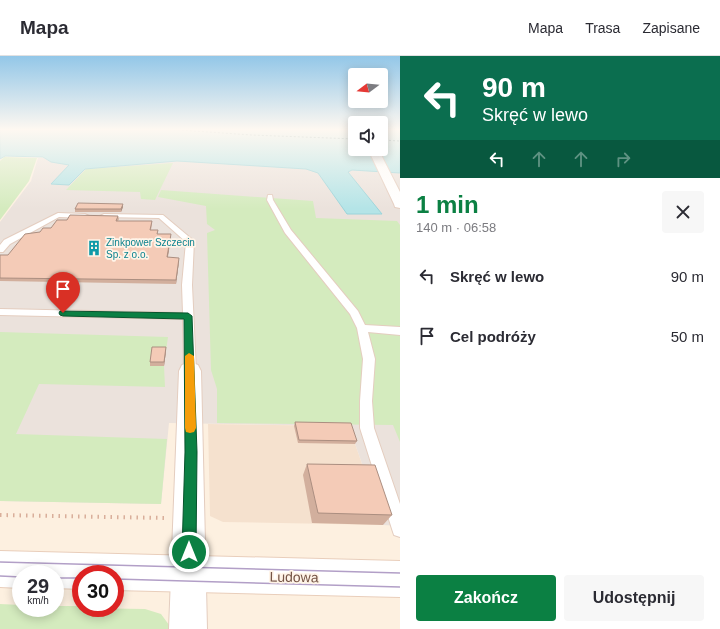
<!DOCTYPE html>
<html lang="pl">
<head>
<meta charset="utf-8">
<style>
  :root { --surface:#fff; --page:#f7f7f7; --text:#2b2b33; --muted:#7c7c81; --line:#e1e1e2; --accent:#0b8043 }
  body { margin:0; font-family:Helvetica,sans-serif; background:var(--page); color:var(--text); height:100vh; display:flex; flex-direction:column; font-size:15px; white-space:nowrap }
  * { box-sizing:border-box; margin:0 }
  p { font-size:13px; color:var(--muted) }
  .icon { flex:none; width:22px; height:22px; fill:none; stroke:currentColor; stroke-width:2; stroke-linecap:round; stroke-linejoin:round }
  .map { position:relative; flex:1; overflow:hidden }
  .drawer { display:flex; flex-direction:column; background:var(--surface); width:320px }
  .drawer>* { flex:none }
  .guide { background:#0b6e4f; color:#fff; overflow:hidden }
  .needle { width:26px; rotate:254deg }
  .buttons { position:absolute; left:348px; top:12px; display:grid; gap:8px }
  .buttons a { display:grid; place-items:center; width:40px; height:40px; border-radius:4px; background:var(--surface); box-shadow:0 2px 10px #0003; font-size:20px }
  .speed { position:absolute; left:12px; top:509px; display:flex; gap:8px; font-size:20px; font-weight:700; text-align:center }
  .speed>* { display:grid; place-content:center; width:52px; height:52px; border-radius:50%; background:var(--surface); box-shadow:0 2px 10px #0003; line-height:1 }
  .speed small { font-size:10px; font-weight:400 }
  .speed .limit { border:6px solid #d22; background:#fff; color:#111 }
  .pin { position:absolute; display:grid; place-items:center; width:34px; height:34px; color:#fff; margin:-41px -17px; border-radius:50% 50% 50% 0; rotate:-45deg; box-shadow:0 0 4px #0007 }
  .pin .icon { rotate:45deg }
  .me { position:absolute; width:44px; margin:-22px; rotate:0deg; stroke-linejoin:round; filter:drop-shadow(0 0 3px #0008) }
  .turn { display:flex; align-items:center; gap:14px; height:84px; padding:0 16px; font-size:18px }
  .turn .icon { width:52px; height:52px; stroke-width:2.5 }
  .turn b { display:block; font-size:28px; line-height:34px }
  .lanes { display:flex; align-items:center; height:38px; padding:0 16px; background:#0003; justify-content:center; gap:20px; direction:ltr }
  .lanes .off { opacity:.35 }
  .round { display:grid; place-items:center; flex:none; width:42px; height:42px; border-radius:4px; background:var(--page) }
  .summary { display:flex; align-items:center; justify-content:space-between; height:68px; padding:0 16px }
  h1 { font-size:24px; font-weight:700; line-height:30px; color:var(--accent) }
  .cta { display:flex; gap:8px; margin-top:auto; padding:8px 16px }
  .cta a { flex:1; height:46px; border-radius:4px; background:var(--accent); color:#fff; font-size:16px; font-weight:700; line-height:46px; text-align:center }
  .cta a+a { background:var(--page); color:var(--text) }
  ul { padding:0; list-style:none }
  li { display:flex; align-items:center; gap:12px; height:60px; padding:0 16px }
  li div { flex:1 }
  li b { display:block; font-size:15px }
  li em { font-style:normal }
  header { display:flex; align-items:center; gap:24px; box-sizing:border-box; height:56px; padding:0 20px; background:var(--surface); border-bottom:1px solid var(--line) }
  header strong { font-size:19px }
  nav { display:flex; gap:22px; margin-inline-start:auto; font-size:14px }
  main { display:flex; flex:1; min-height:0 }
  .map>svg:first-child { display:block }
  .residential { fill:#f5e1ce }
  .industrial { fill:#ebe2dc }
  .green { fill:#d4ebbe }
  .water { fill:#b4e4e7; stroke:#9ad4da }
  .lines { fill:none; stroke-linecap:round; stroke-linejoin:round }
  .ferry { stroke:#3a767c; stroke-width:1; stroke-dasharray:2 2; stroke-linecap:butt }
  .lane-casing { stroke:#e4cdbf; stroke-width:2 }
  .street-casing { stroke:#e4cdbf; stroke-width:2 }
  .secondary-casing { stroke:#e9cebb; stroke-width:2 }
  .path { stroke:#d9ae9a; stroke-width:4; stroke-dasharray:1.5 5; stroke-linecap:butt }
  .lane { fill:#fff; fill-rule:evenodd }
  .street { fill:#fff; fill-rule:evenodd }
  .secondary { fill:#fff; fill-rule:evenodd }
  .tram { stroke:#b29fc7; stroke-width:1.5 }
  .wall { fill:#d2af9d }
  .shaded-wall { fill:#ab8e80 }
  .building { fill:#f4cbb7; stroke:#ab8e80 }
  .route { fill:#0b8043; stroke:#07532c }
  .slow { fill:#f59e0b }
  .labels { text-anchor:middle; stroke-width:3.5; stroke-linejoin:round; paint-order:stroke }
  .far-culture-label { font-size:10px; fill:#0d838f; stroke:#fff4e8; text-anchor:start }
  .near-street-label { font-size:14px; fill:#755446; stroke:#fff4e8 }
</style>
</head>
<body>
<header>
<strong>Mapa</strong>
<nav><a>Mapa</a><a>Trasa</a><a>Zapisane</a></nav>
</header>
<main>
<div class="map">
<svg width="400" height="573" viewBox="0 0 400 573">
  <rect width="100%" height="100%" fill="#fdf0e0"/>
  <!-- residential -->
  <path class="residential" d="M208,368L349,370L383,469L223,466L210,460Z"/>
  <!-- industrial -->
  <path class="industrial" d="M38,102H177L400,112V470L383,469L349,370L169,367L161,448L0,445V166L31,125Z"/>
  <!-- green -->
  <path class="green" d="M4,101L37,102L29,125L0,164V105Z
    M173,107L155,144L141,143L140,136L66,134L86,113Z
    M161,134L313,145L316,162L397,165L400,169V386L393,369L217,367V333L211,314L207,177L215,174L207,168L206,150L158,141Z
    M0,276L168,281L166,295H153L150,309L164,310L165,331L39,328L16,378L167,383L161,448L0,445Z
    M0,548L21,549V552H55V550H81V552L145,553L161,558L172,573H0Z"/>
  <!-- water -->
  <path class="water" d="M0,73H355V93H381V73H400V117L352,114L348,116L382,158H347L318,117L306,113L177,105L85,113L69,129L51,128L69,109L51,106L43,101L5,100L0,103Z"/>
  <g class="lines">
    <!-- ferry -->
    <path class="ferry" d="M166,73L252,79L355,83
      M381,84L400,85"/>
    <!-- lane casing -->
    <g class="lane-casing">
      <path id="lane" d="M268,139H272L273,144L291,174L358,255L365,269L400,271V279L368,276L375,303L372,345L374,372L400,448V481L394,479L392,473L360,372V345L363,303L357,272L350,258L285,177L267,144Z
        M58,157L85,158L89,160L85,162L59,161L10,188L3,196H0V189L4,184Z
        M104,158L163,159L194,185L192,229L196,315L194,318L190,319L186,318L184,315L183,263L0,259V253L183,257L182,229L186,186L159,162L102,161L100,160Z"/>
    </g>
    <!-- street casing -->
    <g class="street-casing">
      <path id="street" d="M368,93H378L400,136V152L395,151L394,148Z
        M190,306L198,309L201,315L207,573H169L179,315L182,309Z"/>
    </g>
    <!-- secondary casing -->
    <g class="secondary-casing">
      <path id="secondary" d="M0,495L400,505V541L115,534V518H81V533L55,532V518H21V532L0,531Z"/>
    </g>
    <!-- path -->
    <path class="path" d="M0,459L165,462"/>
    <!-- lane -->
    <use href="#lane" class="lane"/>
    <!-- street -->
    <use href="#street" class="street"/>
    <!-- secondary -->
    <use href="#secondary" class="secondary"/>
    <!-- tram -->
    <path class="tram" d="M0,506L400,517
      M0,520L21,521
      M55,522H81
      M115,523L400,531"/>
  </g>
  <!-- wall -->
  <path class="wall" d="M123,148V151L121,156H75V153Z
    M118,160L119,163L118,165L152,168L151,174L158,178L171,181L168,201L179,205L176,228L0,225V199H8L40,176L51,172L67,164Z
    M166,291V295L164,310H150V306Z
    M295,366L357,385L355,388L298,387L294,370Z
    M307,408L392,459L383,469L312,467L303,419Z"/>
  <!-- shaded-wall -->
  <path class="shaded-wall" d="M123,148V151L121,156V153Z
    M171,178V181L167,205V201Z
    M179,202V205L176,228V224Z
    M166,291V295L164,310V306Z"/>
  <!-- building -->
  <path class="building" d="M78,147L123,148L121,153H75Z
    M70,159L118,160L116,165H152L150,174H158L157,178H171L167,201L179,202L176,224L0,222V199H8L25,178L40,176L43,172H51L57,164H67Z
    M152,291H166L164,306H150Z
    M295,366L351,367L357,385L299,384Z
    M307,408L375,409L392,459L318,457Z"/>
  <!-- sky -->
  <linearGradient id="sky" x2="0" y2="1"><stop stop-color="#93c7e8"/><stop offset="0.48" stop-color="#fef8f1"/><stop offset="1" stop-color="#fef8f1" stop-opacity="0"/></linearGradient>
  <rect width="400" height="153" fill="url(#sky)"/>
  <!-- route -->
  <path class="route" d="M60,255L188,257L192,260L197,396L196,496L194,501L189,503L184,501L182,496L185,396L184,263L63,260L60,259L59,257Z"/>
  <!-- slow -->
  <path class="slow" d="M189,297L194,300L196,372L194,376L190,377L186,376L185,372V300Z"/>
  <!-- icons -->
  <defs>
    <g id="building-bare" transform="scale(1.2)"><path d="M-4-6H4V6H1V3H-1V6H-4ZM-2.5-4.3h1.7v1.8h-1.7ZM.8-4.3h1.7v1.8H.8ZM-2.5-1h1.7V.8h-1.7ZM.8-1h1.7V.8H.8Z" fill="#0f9aa8" stroke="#fff4e8" stroke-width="2.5" paint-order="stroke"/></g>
  </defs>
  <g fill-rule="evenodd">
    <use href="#building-bare" x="94" y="192"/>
  </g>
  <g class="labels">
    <!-- far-culture labels -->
    <g class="far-culture-label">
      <text x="106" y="190">Zinkpower Szczecin<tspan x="106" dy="12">Sp. z o.o.</tspan></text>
    </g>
    <!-- near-street labels -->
    <g class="near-street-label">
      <text transform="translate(294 521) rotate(1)" y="5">Ludowa</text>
    </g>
  </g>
</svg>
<div class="buttons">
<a><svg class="needle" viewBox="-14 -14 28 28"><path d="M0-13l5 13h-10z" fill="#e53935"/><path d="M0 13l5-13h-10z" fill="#7c7c81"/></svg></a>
<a><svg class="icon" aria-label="sound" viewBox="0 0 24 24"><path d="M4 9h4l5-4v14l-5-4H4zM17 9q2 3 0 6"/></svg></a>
</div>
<div class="speed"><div>29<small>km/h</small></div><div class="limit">30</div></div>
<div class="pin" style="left:63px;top:257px;background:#d93025"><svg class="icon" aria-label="arrive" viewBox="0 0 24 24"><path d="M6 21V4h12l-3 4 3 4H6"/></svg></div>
<svg class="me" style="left:189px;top:496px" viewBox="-20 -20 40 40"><circle r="17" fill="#0b8043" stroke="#fff" stroke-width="3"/><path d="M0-11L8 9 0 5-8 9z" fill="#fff"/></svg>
</div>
<section class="drawer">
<div class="guide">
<div class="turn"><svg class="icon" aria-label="left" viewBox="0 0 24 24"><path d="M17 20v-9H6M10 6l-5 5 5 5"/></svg><div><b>90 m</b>Skręć w lewo</div></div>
<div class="lanes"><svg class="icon" aria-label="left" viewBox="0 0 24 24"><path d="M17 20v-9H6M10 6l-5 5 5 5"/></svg><svg class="icon off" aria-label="ahead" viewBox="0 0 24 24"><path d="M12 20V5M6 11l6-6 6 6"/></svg><svg class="icon off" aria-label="ahead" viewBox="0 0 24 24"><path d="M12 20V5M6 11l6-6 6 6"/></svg><svg class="icon off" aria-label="right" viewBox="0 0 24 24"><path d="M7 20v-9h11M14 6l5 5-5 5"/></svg></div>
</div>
<div class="summary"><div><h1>1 min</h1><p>140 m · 06:58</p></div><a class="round"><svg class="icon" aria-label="close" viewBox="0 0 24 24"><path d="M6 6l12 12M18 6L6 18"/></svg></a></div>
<ul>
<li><svg class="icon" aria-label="left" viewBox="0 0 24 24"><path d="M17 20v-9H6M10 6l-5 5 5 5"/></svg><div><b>Skręć w lewo</b></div><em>90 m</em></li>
<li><svg class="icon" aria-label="arrive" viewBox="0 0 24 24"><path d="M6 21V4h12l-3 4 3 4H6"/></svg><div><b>Cel podróży</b></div><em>50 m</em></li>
</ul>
<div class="cta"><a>Zakończ</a><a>Udostępnij</a></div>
</section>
</main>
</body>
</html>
